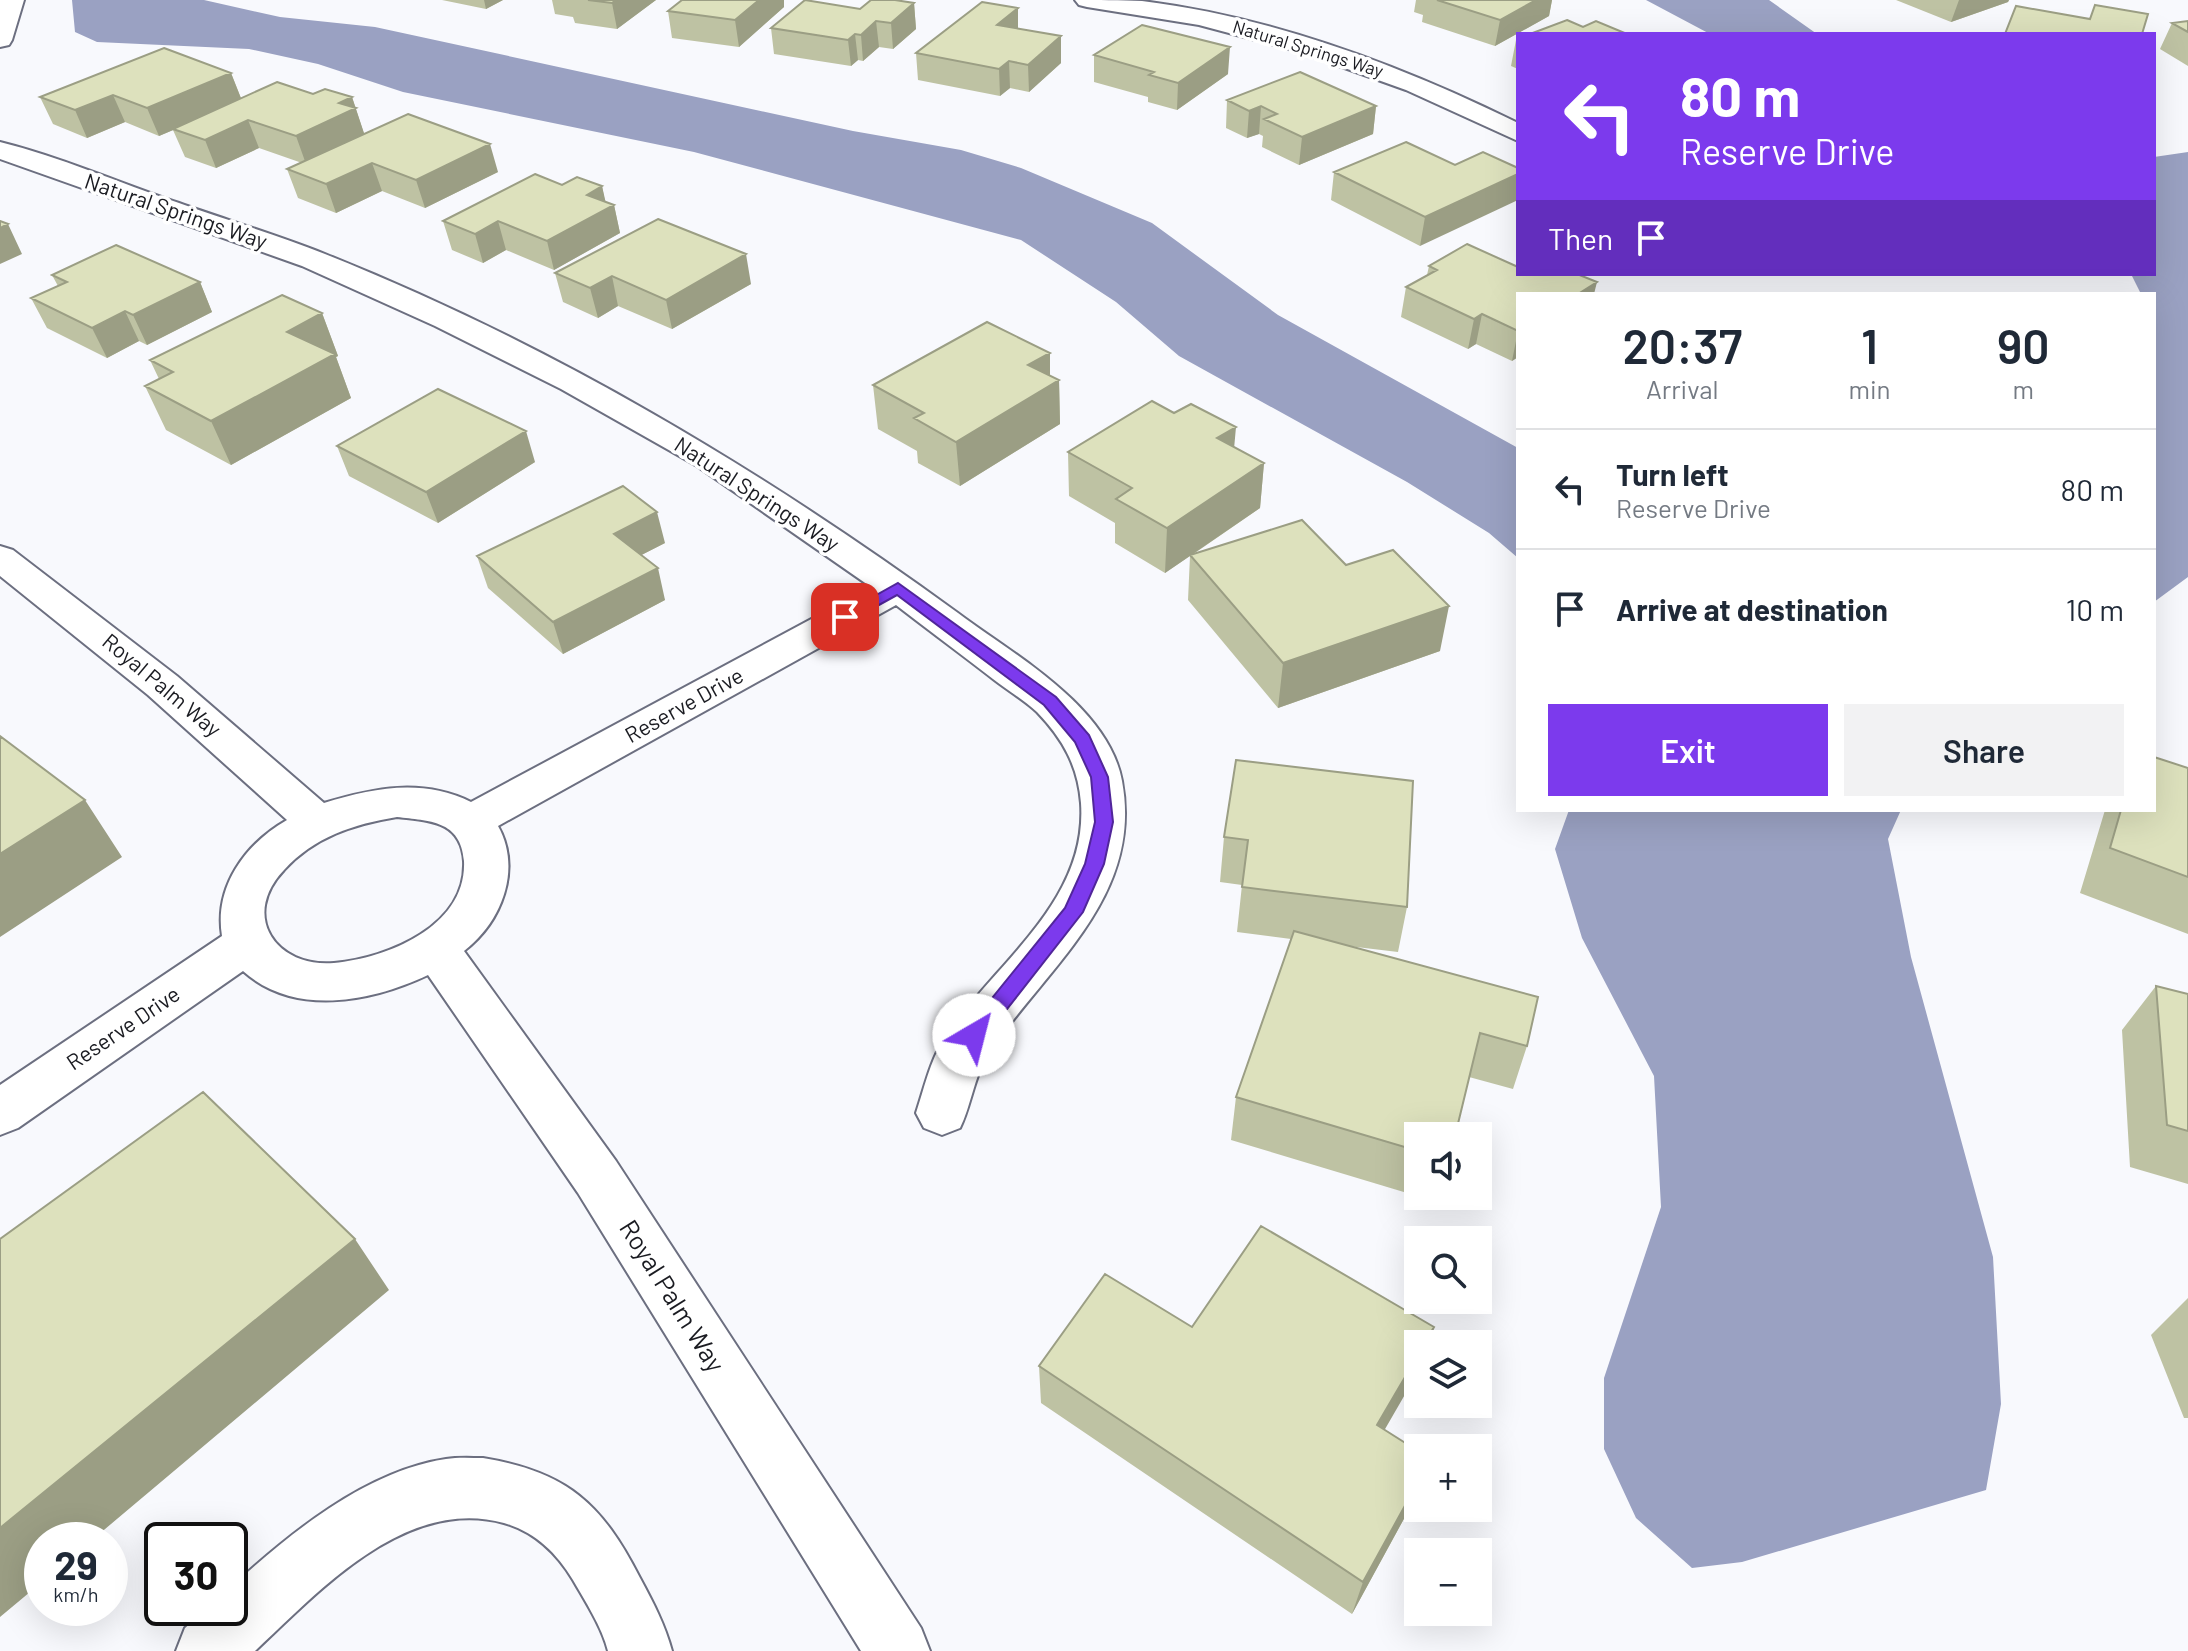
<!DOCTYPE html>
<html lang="en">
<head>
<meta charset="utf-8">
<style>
  :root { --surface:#fff; --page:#f2f2f3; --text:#1f2937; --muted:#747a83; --line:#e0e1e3; --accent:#7c3aed }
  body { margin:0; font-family:Barlow,sans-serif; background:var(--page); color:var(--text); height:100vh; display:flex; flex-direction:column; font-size:30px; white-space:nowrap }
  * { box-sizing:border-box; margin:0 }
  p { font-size:26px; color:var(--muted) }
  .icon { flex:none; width:44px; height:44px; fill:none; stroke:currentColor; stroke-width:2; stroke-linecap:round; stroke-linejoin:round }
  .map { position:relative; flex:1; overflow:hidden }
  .drawer { position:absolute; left:1516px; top:292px; width:640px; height:520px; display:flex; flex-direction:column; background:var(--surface); border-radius:0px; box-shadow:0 8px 32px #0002 }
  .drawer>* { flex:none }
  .hud { position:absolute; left:1516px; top:32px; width:640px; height:244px; border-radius:0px; box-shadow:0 8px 32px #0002; background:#7c3aed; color:#fff; overflow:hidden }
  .controls { position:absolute; left:1404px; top:1122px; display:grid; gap:16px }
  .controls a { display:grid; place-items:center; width:88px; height:88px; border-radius:0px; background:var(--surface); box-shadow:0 8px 32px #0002; font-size:40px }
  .speed { position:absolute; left:24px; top:1522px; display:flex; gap:16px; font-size:40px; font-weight:700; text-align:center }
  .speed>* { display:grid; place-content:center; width:104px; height:104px; border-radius:50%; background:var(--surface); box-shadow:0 8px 32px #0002; line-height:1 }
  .speed small { font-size:20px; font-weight:400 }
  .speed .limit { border:4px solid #111; border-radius:12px; background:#fff; color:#111 }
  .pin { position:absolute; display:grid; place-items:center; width:68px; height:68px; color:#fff; margin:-34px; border-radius:16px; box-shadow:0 4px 12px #0006 }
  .me { position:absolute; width:88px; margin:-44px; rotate:37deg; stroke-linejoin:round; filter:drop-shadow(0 0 6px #0008) }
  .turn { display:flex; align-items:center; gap:28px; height:168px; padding:0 32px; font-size:36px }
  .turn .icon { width:104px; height:104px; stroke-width:2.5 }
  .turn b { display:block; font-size:56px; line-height:68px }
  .then { display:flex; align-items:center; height:76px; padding:0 32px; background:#0003; gap:16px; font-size:30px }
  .eta { display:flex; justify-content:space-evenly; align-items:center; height:136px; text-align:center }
  .eta b { font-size:48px; font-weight:600; line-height:56px }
  .action { display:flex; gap:16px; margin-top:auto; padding:16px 32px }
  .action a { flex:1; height:92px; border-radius:0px; background:var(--accent); color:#fff; font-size:32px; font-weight:600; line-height:92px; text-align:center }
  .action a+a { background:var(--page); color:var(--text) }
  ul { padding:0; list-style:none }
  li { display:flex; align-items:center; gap:24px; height:120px; padding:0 32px; border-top:2px solid var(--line) }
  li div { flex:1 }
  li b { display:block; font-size:30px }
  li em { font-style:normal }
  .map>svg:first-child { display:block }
  .water { fill:#9aa1c2 }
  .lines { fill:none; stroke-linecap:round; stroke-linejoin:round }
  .street-casing { stroke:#6c6f80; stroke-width:4 }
  .street { fill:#fff; fill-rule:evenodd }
  .wall { fill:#bec2a3 }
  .shaded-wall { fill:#9b9e84 }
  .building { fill:#dde1bd; stroke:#9b9e84; stroke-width:2 }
  .route { fill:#7c3aed; stroke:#51269a; stroke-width:2 }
  .labels { text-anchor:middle; stroke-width:7; stroke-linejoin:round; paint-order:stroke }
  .far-street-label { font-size:18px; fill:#1a1b21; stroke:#fff }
  .street-label { font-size:22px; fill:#1a1b21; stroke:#fff }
  .near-street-label { font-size:26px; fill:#1a1b21; stroke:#fff }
</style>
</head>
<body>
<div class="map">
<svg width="2188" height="1651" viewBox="0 0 2188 1651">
  <rect width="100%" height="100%" fill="#f8f9fd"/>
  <!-- water -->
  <path class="water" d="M72,0H204L280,17L375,27L853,131L961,150L1021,168L1152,223L1278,315L1518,448V558L1489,533L1407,482L1179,356L1116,302L1021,240L694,152L403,92L318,64L249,49L97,42L75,32Z
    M1646,0H1769L1817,34H1710Z
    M2188,152V577L2154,602V294H2141L2131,274H2154V157Z
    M1569,810H1901L1888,839L1911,957L1993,1257L2001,1404L1986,1490L1742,1562L1692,1568L1636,1518L1604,1449V1378L1661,1207L1654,1076L1582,938L1555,849Z"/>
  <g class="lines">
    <!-- street casing -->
    <g class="street-casing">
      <path id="street" d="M0,0H24L12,40L9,45L0,47Z
        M1075,0C1097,0 1121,0 1142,1C1273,17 1400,65 1518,123V141L1406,90L1300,52L1199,25L1087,7L1079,5Z
        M0,142C60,157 120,183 179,203C227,220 277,235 325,254C553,345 760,469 958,613C1014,655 1108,706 1122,781C1144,899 1043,970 987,1056C974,1077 971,1106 960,1128L942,1135L924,1128L916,1113C924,1089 930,1061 944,1039C993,964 1088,903 1081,803C1078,766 1063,739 1037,712C1024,700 1007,690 993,679C961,654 928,630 896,605L498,826C522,869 502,922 464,951L616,1161L921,1628L930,1651H861L578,1193L428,975C371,1002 294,1017 243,971L18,1128L0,1135V1085L222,936C214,887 245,844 287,820L148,695L0,576V546L13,550L177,676L324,803C373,788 422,778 471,802L871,587L697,466L561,389L435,326L302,266L0,159ZM397,817C429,821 461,820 464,861C467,926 388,958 334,963C276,968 240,916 284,870C314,837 354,824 397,817Z
        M483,1458C568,1472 602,1504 640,1578C653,1602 665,1625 672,1651H608C602,1627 585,1601 573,1580C556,1552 535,1532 504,1523C406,1496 320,1590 255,1651H176L185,1628L208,1608H230V1588C288,1535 365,1471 446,1459C458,1457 471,1458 483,1458Z"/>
    </g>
    <!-- street -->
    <use href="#street" class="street"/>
  </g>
  <!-- wall -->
  <path class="wall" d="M442,0H503L486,9Z
    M552,0H656L617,29L575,23L573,17L555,14Z
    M1416,0H1552L1549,16L1495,46L1422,22L1423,15L1414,12Z
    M1896,0H2009L2008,2L1951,22Z
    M914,3L916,29L893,49L879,47L863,61L858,60L851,66L774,54L771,28L860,9Z
    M784,7L739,47L672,38L668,11Z
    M1018,8V29L1061,36V63L1029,92L1010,88L1000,96L918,80L916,53Z
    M2188,21V66L2160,49L2172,23Z
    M1518,39V69L1511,66L1516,40Z
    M1094,55L1228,74L1177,110L1148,102V97L1094,82Z
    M231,73L241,98L313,94L352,97L364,134L498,172L425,208L382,191L336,213L298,198L287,169L302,163L259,148L216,168L185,157L173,130L159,136L125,122L87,138L53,124L40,97Z
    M1227,100L1376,106L1373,134L1299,165L1262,147L1263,136L1259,134L1247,138L1226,128Z
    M1455,165L1420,246L1331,200L1334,172Z
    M562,185L602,186L605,202L614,205L620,233L554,270L506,250L483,263L452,250L443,221Z
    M1429,266L1518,267V357L1512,361L1476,344L1468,349L1401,317L1406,287L1427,275Z
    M555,273L751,284L672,329L618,306L598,318L563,302Z
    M52,275L200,282L212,312L147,345L139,341L107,358L47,328L31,298L58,286Z
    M322,313L338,356L336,357L351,398L231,465L166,430L145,386L159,379L150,360Z
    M1050,353V376L1059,380L1060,424L960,486L918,463L917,451L878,429L873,385Z
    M337,446L535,462L438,523L349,476Z
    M1234,447L1264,463L1260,508L1192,555L1346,565L1440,651L1278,708L1188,600L1190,556L1165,573L1115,543V523L1069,496L1068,452Z
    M665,543L641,555L665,600L563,654L488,588L477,556Z
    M1236,760L1407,907L1398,952L1348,946L1527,1046L1513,1089L1469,1077L1418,1136V1196H1439L1437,1202L1231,1140L1236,1097L1291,939L1237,932L1242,885L1220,882L1224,837Z
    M2188,768V934L2080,893L2105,810H2154Z
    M2156,986L2188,994V1184L2130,1167L2122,1030Z
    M2188,1298V1418H2184L2151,1335Z
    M1192,1327H1434L1429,1344H1418L1384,1430L1418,1451V1493L1352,1614L1041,1403L1039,1366Z"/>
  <!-- shaded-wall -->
  <path class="shaded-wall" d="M484,0H503L486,9Z
    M616,0H656L617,29L612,3Z
    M759,0H784V7L739,47L735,20Z
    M1536,0H1552L1549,16L1495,46L1500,20Z
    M1959,0H2009L2008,2L1951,22Z
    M914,3L916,29L893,49L891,23Z
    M1018,8V34L997,25Z
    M876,21L879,47L863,61L861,35Z
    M855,34L858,60L851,66L848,40Z
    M1061,36V63L1029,92L1028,65Z
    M1230,47L1228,74L1177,110L1178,83Z
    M1009,61L1010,88L1000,96L999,69Z
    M231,73L242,101L159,136L147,108Z
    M113,95L125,122L87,138L75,110Z
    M352,97L365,136L306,164L296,136L339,103Z
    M1261,106L1259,134L1247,138L1249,111Z
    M1376,106L1373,134L1299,165L1302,137Z
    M248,120L259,148L216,168L205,140Z
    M490,144L498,172L425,208L416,180Z
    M372,163L382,191L336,213L326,184Z
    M1518,174V200L1420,246L1425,217Z
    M602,186L607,208L614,205L620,233L554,270L547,241L587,195Z
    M498,221L506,250L483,263L475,234Z
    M8,224L22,254L0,264V228Z
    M746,254L751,284L672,329L666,300Z
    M612,276L618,306L598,318L590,288Z
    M200,282L212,312L147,345L133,315Z
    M1597,282L1594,294H1578Z
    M125,311L139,341L107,358L92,328Z
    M322,313L338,356L336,357L351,398L231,465L211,421L287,332Z
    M1482,314L1476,344L1468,349L1474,319Z
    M1518,331V357L1512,361Z
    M1050,353V386L1059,380L1060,424L960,486L956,442L1028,365Z
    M1236,427L1232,471L1217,438Z
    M526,431L535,462L438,523L426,492Z
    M1264,463L1260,508L1165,573L1167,528Z
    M657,512L665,543L622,565L614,534Z
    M658,568L665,600L563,654L553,622Z
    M1449,606L1440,651L1278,708L1283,663Z
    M85,800L122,857L0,937V854Z
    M355,1239L389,1290L92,1540H42V1582L0,1617V1528Z
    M1434,1327L1429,1344H1424Z
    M1418,1355V1372L1366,1462L1377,1425Z
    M1418,1482V1493L1352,1614L1363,1582Z"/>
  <!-- building -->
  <path class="building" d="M588,0H616L612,3Z
    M682,0H759L735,20L668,11Z
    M805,0L860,9L871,0H895L914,3L891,23L876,21L861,35L855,34L848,40L771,28Z
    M1437,0H1536L1500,20Z
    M982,2L1018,8L997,25L1061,36L1028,65L1009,61L999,69L916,53Z
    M2095,5L2148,14L2142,34H2005L2016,6L2090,19Z
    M1567,20L1583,27L1596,21L1627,34H1530Z
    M2188,21V32L2172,23Z
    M1142,25L1230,47L1178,83L1149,75L1154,72L1094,55Z
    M164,48L231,73L147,108L113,95L75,110L40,97Z
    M1300,72L1376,106L1302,137L1264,119L1277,114L1261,106L1249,111L1227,100Z
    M277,82L313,94L325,89L352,97L339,103L356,108L296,136L248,120L205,140L173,129Z
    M408,114L490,144L416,180L372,163L326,184L287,169Z
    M1406,142L1455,165L1483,152L1518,168V174L1425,217L1334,172Z
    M535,174L562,185L577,177L602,186L587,195L614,205L547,241L498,221L475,234L443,221Z
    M658,219L746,254L666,300L612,276L590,288L555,273Z
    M0,221L8,224L0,228Z
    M1467,244L1518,267V274H1577L1597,282L1578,294H1518V331L1482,314L1474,319L1406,287L1437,270L1429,266Z
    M116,245L200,282L133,315L125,311L92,328L31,298L67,282L52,275Z
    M282,295L322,313L287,332L335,354L211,421L145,386L173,372L150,360Z
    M987,322L1050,353L1028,365L1059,380L956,442L914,418L924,413L873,385Z
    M438,389L526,431L426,492L337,446Z
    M1152,401L1174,413L1191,404L1236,427L1217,438L1264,463L1167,528L1116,499L1132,488L1068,452Z
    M623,486L657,512L614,534L658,568L553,622L477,556Z
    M1302,520L1346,565L1393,550L1449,606L1283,663L1190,555Z
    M0,736L85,800L0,854Z
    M2154,757L2188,768V877L2110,848L2121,810H2154Z
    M1236,760L1413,781L1407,907L1242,887L1248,840L1224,837Z
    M1294,931L1538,997L1527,1046L1480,1033L1455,1136H1418V1151L1236,1097Z
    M2156,986L2188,994V1131L2167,1125Z
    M203,1092L355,1239L0,1528V1239Z
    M1261,1226L1434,1327L1424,1344H1418V1355L1377,1425L1418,1451V1482L1363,1582L1039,1366L1105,1274L1192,1327Z"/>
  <!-- route -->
  <path class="route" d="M898,583L1056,697L1089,735L1108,777L1113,822L1104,864L1083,912L982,1041L974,1043L967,1041L964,1035L967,1029L1065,908L1085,864L1095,822L1091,777L1075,742L1044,705L897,595L850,621L845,623L837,617Z"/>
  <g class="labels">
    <!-- far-street labels -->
    <g class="far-street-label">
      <text transform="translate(1308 49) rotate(17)" y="6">Natural Springs Way</text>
    </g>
    <!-- street labels -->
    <g class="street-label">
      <text transform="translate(176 211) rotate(19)" y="8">Natural Springs Way</text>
      <text transform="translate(757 494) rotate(33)" y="8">Natural Springs Way</text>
      <text transform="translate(162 685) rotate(40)" y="8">Royal Palm Way</text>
      <text transform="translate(684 705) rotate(-29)" y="8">Reserve Drive</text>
      <text transform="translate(123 1028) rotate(-34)" y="8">Reserve Drive</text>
    </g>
    <!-- near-street labels -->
    <g class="near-street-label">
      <text transform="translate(672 1296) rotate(58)" y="9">Royal Palm Way</text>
    </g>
  </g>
</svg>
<div class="controls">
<a><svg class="icon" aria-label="sound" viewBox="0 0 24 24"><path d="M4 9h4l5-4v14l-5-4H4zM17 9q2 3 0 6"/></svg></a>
<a><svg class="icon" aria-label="search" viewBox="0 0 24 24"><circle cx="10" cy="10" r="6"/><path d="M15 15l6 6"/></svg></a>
<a><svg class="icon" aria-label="layers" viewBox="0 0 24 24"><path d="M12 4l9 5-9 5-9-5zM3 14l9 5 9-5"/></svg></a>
<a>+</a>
<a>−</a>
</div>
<div class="speed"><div>29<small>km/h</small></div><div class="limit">30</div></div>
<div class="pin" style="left:845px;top:617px;background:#d93025"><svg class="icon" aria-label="arrive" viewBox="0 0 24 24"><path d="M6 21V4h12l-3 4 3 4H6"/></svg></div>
<svg class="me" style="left:974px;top:1035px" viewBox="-20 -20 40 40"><circle r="19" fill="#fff"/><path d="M0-13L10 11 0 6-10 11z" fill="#7c3aed"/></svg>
<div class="hud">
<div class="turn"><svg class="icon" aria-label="left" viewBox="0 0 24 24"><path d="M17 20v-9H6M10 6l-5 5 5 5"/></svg><div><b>80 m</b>Reserve Drive</div></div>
<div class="then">Then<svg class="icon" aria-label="arrive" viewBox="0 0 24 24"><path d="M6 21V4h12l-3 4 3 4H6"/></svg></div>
</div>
<section class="drawer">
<div class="eta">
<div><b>20:37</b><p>Arrival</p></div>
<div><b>1</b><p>min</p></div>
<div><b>90</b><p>m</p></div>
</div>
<ul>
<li><svg class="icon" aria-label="left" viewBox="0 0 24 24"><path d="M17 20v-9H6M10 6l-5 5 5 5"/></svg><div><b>Turn left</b><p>Reserve Drive</p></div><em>80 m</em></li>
<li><svg class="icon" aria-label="arrive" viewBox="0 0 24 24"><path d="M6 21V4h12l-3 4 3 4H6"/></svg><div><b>Arrive at destination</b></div><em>10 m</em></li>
</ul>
<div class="action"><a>Exit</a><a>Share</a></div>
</section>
</div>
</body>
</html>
